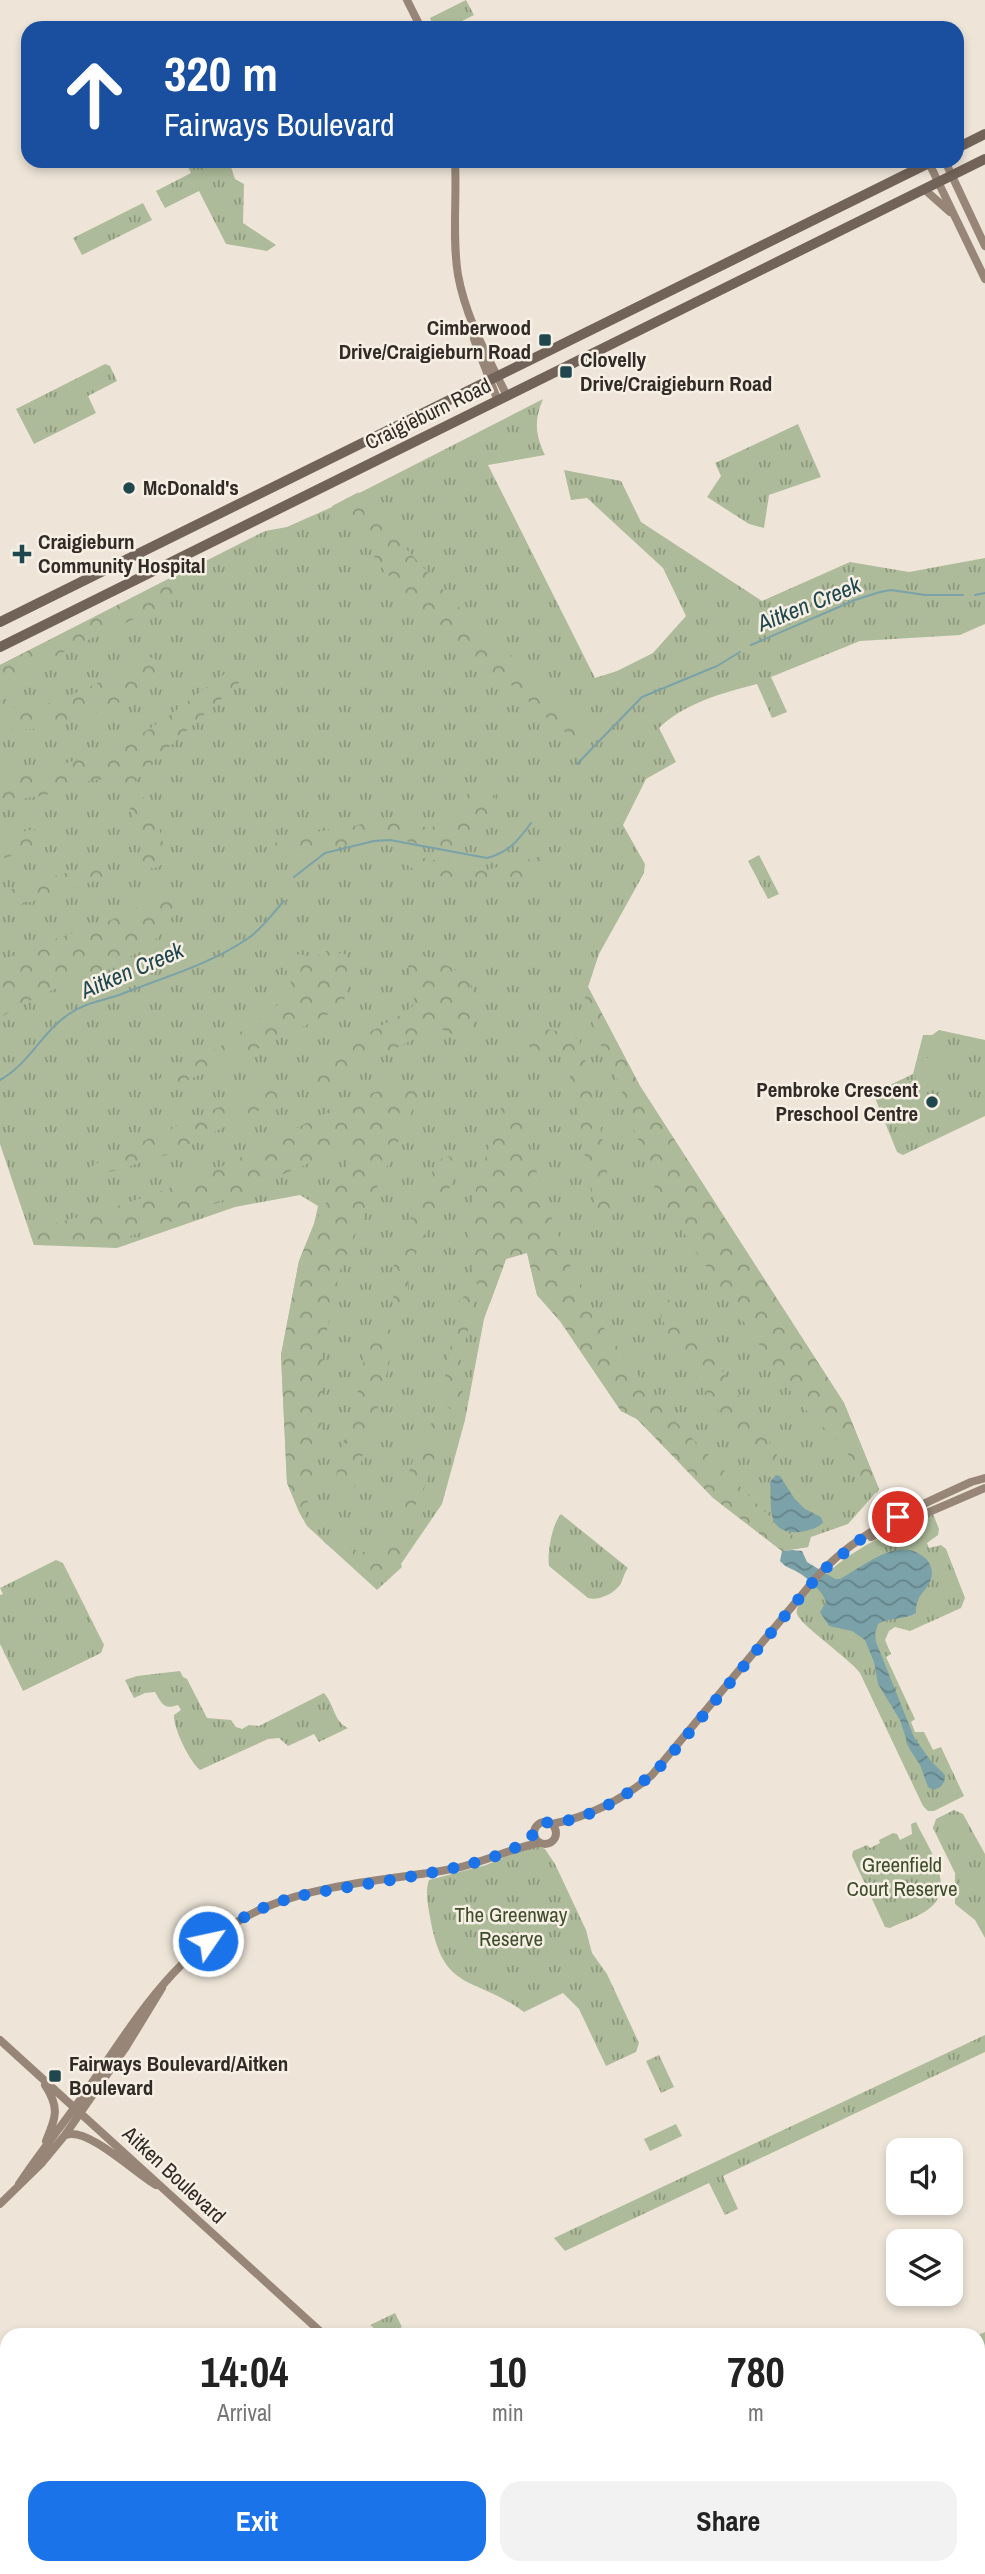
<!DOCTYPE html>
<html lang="en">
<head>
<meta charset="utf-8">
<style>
  :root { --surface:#fff; --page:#f2f2f2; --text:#222; --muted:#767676; --accent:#1a73e8 }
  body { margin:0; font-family:"Archivo Narrow",sans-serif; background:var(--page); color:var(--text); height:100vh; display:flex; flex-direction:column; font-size:26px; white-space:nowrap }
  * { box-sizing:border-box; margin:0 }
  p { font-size:23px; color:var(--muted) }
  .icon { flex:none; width:38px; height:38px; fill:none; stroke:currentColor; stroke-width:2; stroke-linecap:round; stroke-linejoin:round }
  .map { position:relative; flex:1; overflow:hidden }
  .details { position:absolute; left:0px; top:2328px; width:985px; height:247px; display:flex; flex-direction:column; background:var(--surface); border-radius:21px 21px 0 0; box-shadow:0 4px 10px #0003 }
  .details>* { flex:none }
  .guide { position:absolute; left:21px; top:21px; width:943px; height:147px; border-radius:21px; box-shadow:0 4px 10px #0003; background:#1a4fa0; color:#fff; overflow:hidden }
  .fabs { position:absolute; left:886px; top:2138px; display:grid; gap:14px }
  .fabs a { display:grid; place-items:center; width:77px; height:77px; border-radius:14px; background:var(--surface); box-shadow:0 4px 10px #0003; font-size:35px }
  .pin { position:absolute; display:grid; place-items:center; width:60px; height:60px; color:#fff; margin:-30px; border:4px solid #fff; border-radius:50%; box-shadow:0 2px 7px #0007 }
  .me { position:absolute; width:77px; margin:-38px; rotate:56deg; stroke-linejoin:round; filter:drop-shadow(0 0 5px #0008) }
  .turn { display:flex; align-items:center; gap:24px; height:147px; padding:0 28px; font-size:32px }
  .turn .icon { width:91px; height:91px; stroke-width:2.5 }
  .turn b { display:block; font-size:49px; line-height:60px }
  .eta { display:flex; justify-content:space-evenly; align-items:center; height:119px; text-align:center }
  .eta b { font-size:42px; font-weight:700; line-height:49px }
  .primary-button { display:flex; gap:14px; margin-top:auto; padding:14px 28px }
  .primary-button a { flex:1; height:80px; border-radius:21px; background:var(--accent); color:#fff; font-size:28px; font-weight:700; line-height:80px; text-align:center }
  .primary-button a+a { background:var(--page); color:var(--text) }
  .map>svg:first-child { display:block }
  .grass { fill:url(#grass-tufts) }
  .forest { fill:url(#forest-crowns) }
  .garden { fill:#adbb9a }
  .water { fill:url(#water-waves) }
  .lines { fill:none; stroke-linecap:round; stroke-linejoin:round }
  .stream { stroke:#7aa2a8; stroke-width:2 }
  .secondary { stroke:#978678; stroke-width:8 }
  .primary { stroke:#726358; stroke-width:10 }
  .route { stroke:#1a73e8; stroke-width:12; stroke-dasharray:0 21.6 }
  .poi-dot { fill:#20474e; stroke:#f6efe4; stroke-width:2.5 }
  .labels { text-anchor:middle; stroke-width:5; stroke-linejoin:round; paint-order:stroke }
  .poi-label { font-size:21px; font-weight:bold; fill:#312a26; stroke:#f6efe4; text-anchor:start }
  .street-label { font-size:21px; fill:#312a26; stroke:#f6efe4 }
  .park-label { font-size:21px; fill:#3e4d2c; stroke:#f6efe4 }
  .water-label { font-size:23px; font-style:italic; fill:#20474e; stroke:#f6efe4 }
</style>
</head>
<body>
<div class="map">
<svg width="985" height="2574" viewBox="0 0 985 2574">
  <defs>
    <pattern id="grass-tufts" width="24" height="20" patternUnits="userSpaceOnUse" patternTransform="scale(1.75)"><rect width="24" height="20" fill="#adbb9a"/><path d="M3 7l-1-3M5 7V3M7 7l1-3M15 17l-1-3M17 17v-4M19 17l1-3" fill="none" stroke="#8d987d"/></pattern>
    <pattern id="forest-crowns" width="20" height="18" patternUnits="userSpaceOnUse" patternTransform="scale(1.75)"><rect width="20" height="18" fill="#adbb9a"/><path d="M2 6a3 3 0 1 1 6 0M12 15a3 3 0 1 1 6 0" fill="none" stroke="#8d987d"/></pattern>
    <pattern id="water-waves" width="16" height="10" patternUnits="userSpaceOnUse" patternTransform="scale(1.75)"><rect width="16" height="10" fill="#7aa2a8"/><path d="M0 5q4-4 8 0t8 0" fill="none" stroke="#658489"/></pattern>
  </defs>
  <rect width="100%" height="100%" fill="#eee5d8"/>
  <!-- grass -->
  <path class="grass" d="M466,0L474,15L448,28H434L430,18Z
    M185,161H229L235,179L244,184L243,223L276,245L267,251L226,244L199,191L165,208L156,191L191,173Z
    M143,203L152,220L82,255L73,238Z
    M105,364L110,366L117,381L88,396L96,413L34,444L16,409Z
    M543,399C534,420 535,434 545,455L488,465L595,678L617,671L653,653L686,616L663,568L587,498L571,500L564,470L621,481L641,522L762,601L850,562L909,572L985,558V624L960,635L860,641L771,677L787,712L772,718L757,684C722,693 685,703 659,728L676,762L646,779L623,825L645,864L644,873L599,954L588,987L640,1086L844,1403L879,1489L848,1524L811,1537L808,1547L782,1551L714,1498L637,1419L621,1411L560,1321L537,1295L527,1252L506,1259L484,1319L465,1420L442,1504L401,1564L402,1567L377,1590L307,1526L299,1512L287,1483L281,1355L299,1261L314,1224L318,1206L300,1195L235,1207L117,1248L34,1245L0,1144V665L265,531L287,527L332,507Z
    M798,424L821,477L769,495L764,528L749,524L707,497L721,476L715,463Z
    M759,855L779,894L768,899L748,861Z
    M939,1030L985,1040V1116L903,1155L897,1152L873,1093L913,1074L923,1035H932Z
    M561,1514L628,1568C624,1573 623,1580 620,1585C613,1594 599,1601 588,1598L549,1566C547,1553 552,1524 561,1514Z
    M933,1514L939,1529L938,1535L927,1543L929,1548L941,1545L946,1549L965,1598L961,1608L910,1631L895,1627L889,1631L885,1640L891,1654L886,1657L915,1719L911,1722L915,1732H924L933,1750L941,1747L964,1796L934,1811H928L923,1806L860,1673C849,1658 800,1625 797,1614C795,1607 803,1600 807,1595C843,1551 882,1536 933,1514Z
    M56,1560L63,1563L104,1645L101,1653L23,1691L0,1644V1595L3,1594L0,1588Z
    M180,1671L183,1677L187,1679L207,1718L231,1720L236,1727L242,1729L249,1725L259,1726L324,1693C334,1704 334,1722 348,1728L319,1742L314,1734L288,1746L279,1738L268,1739L200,1770C190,1762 173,1728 174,1715L181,1710L178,1705C164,1710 162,1704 155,1692L145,1693L134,1698L125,1680L137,1676Z
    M954,1810L963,1814L985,1854V1938L975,1920L955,1904V1873L933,1828L936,1819Z
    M916,1822C927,1846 957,1886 930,1908C919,1917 902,1922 890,1928L885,1927L852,1856L853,1851L867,1845L870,1848L880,1843L879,1840L893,1833L897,1834L900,1840L912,1834L911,1824Z
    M539,1846L545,1849L555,1864L586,1930L592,1953L607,1974L639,2043L636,2052L606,2066L579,2009L563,1993L524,2012C472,1974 443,1994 430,1917C428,1907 425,1890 429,1880L486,1865L524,1849Z
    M985,2035V2052L723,2176L738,2209L725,2215L709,2183L565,2251L554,2238Z
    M659,2055L674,2087L661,2093L646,2061Z
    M676,2124L682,2136L650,2151L644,2139Z
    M395,2313L402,2327L387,2334H381L370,2325Z
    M985,2332V2405L978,2408V2335Z"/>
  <!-- forest -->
  <path class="forest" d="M366,492L401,543L500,653L514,656L522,664L529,681L589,730L588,737L584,741L578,742L542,714L513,686L492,676L477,664L444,633L379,565C373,557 373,553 371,544C368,531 349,515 337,513L332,506L357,493Z
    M170,578L178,596C126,629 43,649 4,696C6,701 10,706 15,708C38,716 127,669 150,657L157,660L161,668L156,680L110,708L41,728L14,731L1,724L0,665Z
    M237,666L241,667L244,678L144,770L135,783C147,804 170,838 163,864L153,869L140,861C138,854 140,851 141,844C142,829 124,797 117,783C95,772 68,790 45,795C31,798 15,799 0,801V773C53,769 104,757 149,729C180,711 206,684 237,666Z
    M478,786L489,787L496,798L492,821C483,830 467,847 454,848C429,850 404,837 379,838C361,839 344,847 326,850C310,853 294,853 278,851L274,844C296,830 323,832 348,828C356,826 365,822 374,821C392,820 446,838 457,816C459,811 459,804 460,800Z
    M31,830L42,831L49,837C35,851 19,854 0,859V836Z
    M414,856L486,870L543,856L548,857L551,862L550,870C539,876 526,881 513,882C493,882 414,879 405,862Z
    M103,862L108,874L101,879L0,912V895L9,890Z
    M167,891L174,897C182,949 85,976 48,992C32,999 15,1008 0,1018V961L34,946L104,923L135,909L157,893Z
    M327,951L345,954L351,962L343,1007L249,1053L168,1089L152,1098L146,1095L145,1089L150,1084L221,1046L290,996L293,989L285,966C298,947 299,958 316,956C320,955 324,952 327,951Z
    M419,955C437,958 471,974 474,995C475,1000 472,1006 472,1011C472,1024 477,1031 468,1042H461L454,1035L441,1029L422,1035L327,1084C317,1086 313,1086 305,1079V1074C334,1043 379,1032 413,1006L415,987L407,963Z
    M588,987L640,1086L844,1403L879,1489L877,1493L862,1485L846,1450L798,1402L656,1192L637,1136L627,1116L621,1087L598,1039L587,1007L585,997Z
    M541,1028L566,1033L579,1040C598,1098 606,1160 613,1220L607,1225H604L597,1213L589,1183L578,1109L569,1069L563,1059L557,1054L535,1052L529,1046L526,1037L529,1032Z
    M415,1080L419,1082L422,1089L341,1267L323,1348V1414L316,1470L303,1519L287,1483L281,1355L299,1261L314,1224L349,1163L348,1158L344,1154H330L189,1215L114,1242L34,1245L29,1230C91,1214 152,1198 211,1171C280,1141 341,1097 415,1080Z
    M275,1087L282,1091L284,1096L281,1100L166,1155L90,1178L86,1176L84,1171L101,1161L191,1119L262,1089Z
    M510,1103L518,1114L552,1219L576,1280L605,1330L664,1410L782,1529L800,1540L810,1537L808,1547L782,1551L713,1498L637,1419L621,1411L560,1321L537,1295L527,1253L506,1259L490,1303C478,1293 475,1280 472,1265C462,1205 486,1166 500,1110L504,1104Z
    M449,1156L456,1160L458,1166L454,1179L418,1248L409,1276L406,1310L400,1316L395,1312L393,1303L394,1256L430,1175L442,1158Z
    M659,1290L677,1308L712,1355L770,1443L777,1454L776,1462L766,1465L757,1461L737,1439L670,1338L655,1300V1292Z
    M464,1296H470L474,1304L461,1360L463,1400L460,1406L450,1409L446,1405L442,1392L459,1301Z
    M379,1320L384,1323L391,1331L394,1343L381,1398L362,1457L357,1485L349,1491L343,1492L336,1482L337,1469C345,1439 355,1408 361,1377C365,1359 365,1333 379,1320Z
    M432,1423L438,1425L442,1433C435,1451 424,1509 405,1513L400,1512L398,1506L422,1432L427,1426Z
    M327,1537C341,1538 351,1552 365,1552C379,1552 389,1537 403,1539L407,1544C401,1570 380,1572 358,1571L323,1541Z"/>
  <!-- garden -->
  <path class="garden" d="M944,1050L951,1055V1064L936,1068L932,1073C933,1089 924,1088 911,1094L906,1093L907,1087L914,1082L918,1068L931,1054H938Z
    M467,1939L479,1962L468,1968L457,1944Z"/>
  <!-- water -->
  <path class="water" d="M776,1475L780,1476L794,1498L805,1509L821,1517L823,1523C810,1534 776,1539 772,1515C770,1506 771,1492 770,1482Z
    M792,1550L802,1551L807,1562L835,1579H840C861,1568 896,1537 921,1555C928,1559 932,1566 932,1573C931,1591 915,1592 916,1613C904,1620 890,1617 878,1624L875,1634L876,1642L914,1737L930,1760L945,1775C945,1784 941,1788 933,1790L928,1787L920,1765L909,1748L900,1720L878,1684L874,1662L865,1640L852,1631L829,1626L820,1612L826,1602C824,1593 808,1578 799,1573C791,1568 786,1568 780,1561L782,1551Z"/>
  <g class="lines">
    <!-- stream -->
    <path class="stream" d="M975,595L985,593
      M751,645L855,600L880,592L891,590L925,595H963
      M577,764L642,697L717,666L740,652
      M294,877L325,853L374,841L390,840L487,858C509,852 518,841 531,823
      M0,1080C29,1064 42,1032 69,1014C84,1003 102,1001 119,995C161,978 209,965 247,939C261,930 272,914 284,901"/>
    <!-- secondary -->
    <path class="secondary" d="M407,0L421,28
      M455,161C457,199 452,238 458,275C466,319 488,357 507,396
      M945,161L985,246
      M929,163L985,279
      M924,189L950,212
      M474,339L498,401
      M871,1537L985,1488
      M534 1833a11 11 0 1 1 22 0a11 11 0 1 1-22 0Z
      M552,1824C588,1817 624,1799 652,1775L815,1579C856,1531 915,1508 971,1482L985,1478
      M0,2040L323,2334
      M45,2085C60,2108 56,2117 46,2141
      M66,2135C88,2127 135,2173 156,2185
      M19,2184C40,2152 65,2122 87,2090C139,2015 178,1945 266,1907C322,1883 392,1880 452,1869C482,1863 509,1849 538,1843
      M0,2204L41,2164L65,2135L126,2047L162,1988
      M0,2368L4,2373L7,2382
      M40,2567L43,2574
      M549,2567L554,2574"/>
    <!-- primary -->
    <path class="primary" d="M957,148L985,134
      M0,622L933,161
      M0,647L985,159"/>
  </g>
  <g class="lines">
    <!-- route -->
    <path class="route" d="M208,1941C232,1923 259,1907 288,1899C338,1884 507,1872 534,1833C536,1830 536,1827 539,1824C549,1821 559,1823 570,1820C607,1811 645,1784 670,1756L821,1572L866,1535L898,1517"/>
  </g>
  <!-- markers -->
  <g class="poi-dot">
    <rect x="538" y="333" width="14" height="14" rx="3.5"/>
    <rect x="559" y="365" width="14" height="14" rx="3.5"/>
    <circle cx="129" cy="488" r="7"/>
    <path d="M18.5 543.5h7v7h7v7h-7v7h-7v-7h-7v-7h7z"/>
    <circle cx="932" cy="1102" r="7"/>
    <rect x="48" y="2069" width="14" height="14" rx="3.5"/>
  </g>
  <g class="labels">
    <!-- poi labels -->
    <g class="poi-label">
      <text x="531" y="335" text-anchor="end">Cimberwood<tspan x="531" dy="24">Drive/Craigieburn Road</tspan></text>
      <text x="580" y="367">Clovelly<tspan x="580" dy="24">Drive/Craigieburn Road</tspan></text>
      <text x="143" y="495">McDonald's</text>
      <text x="38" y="549">Craigieburn<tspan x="38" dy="24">Community Hospital</tspan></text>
      <text x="918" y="1097" text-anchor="end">Pembroke Crescent<tspan x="918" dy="24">Preschool Centre</tspan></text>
      <text x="69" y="2071">Fairways Boulevard/Aitken<tspan x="69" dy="24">Boulevard</tspan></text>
    </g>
    <!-- street labels -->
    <g class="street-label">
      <text transform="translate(428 414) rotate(-26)" y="7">Craigieburn Road</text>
      <text transform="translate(174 2175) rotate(43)" y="7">Aitken Boulevard</text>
    </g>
    <!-- park labels -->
    <g class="park-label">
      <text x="902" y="1872">Greenfield<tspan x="902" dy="24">Court Reserve</tspan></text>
      <text x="511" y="1922">The Greenway<tspan x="511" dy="24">Reserve</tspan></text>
    </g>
    <!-- water labels -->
    <g class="water-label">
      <text transform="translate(809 604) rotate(-22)" y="8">Aitken Creek</text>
      <text transform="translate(132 970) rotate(-23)" y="8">Aitken Creek</text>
    </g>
  </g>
</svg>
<div class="fabs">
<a><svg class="icon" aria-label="sound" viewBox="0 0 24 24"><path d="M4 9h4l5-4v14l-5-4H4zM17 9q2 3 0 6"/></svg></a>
<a><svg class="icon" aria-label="layers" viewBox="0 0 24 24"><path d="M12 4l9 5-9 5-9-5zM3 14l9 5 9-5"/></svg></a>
</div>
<div class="pin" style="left:898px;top:1517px;background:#d93025"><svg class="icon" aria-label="arrive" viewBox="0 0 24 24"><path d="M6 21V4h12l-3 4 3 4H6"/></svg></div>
<svg class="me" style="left:208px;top:1941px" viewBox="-20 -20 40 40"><circle r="17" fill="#1a73e8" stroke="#fff" stroke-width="3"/><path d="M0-11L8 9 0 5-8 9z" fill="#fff"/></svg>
<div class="guide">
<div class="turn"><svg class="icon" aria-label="ahead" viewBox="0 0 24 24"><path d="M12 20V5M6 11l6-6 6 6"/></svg><div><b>320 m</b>Fairways Boulevard</div></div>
</div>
<section class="details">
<div class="eta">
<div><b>14:04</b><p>Arrival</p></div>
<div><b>10</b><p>min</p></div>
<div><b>780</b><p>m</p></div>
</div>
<div class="primary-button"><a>Exit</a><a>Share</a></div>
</section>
</div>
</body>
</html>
